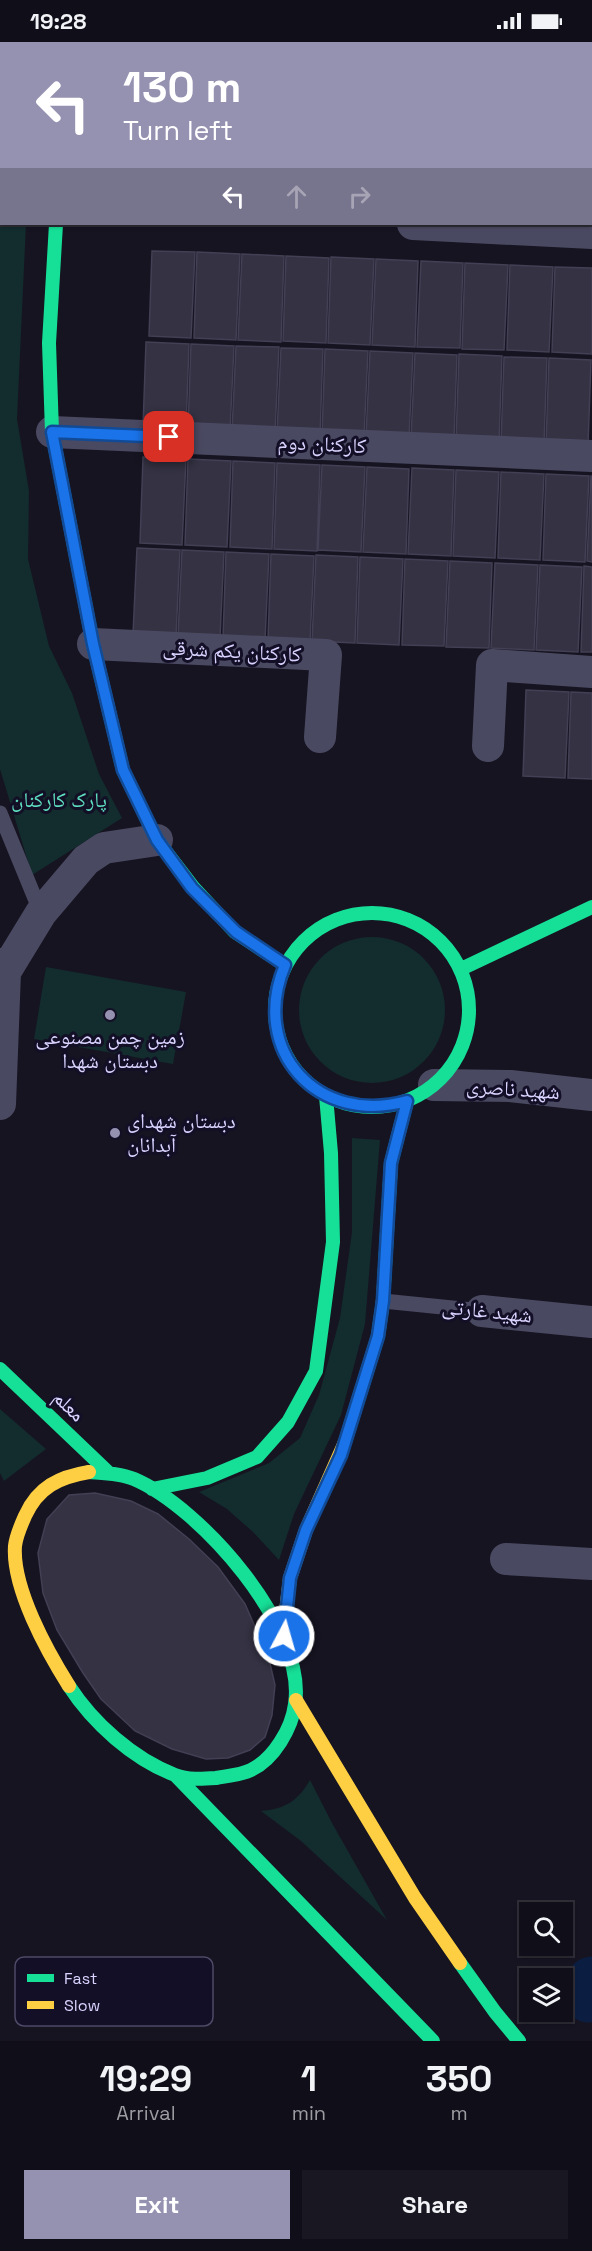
<!DOCTYPE html>
<html lang="en">
<head>
<meta charset="utf-8">
<style>
  :root { --surface:#100f19; --page:#191822; --text:#f1f3f6; --muted:#9c9ca2; --line:#302f38; --accent:#9591b1 }
  body { margin:0; font-family:"Space Grotesk","Noto Naskh Arabic",sans-serif; background:var(--page); color:var(--text); height:100vh; display:flex; flex-direction:column; font-size:22px; white-space:nowrap }
  * { box-sizing:border-box; margin:0 }
  p { font-size:20px; color:var(--muted) }
  .icon { flex:none; width:33px; height:33px; fill:none; stroke:currentColor; stroke-width:2; stroke-linecap:round; stroke-linejoin:round }
  .map { position:relative; height:1999px; overflow:hidden }
  .details { display:flex; flex-direction:column; background:var(--surface); flex:1 }
  .details>* { flex:none }
  .guide { position:absolute; left:0px; top:0px; width:592px; height:183px; box-shadow:0 2px 4px #0004,0 0 0 2px var(--line); background:#9591b1; color:#fff; overflow:hidden }
  .fabs { position:absolute; left:519px; top:1860px; display:grid; gap:12px }
  .fabs a { display:grid; place-items:center; width:54px; height:54px; border-radius:0px; background:var(--surface); box-shadow:0 2px 4px #0004,0 0 0 2px var(--line); font-size:30px }
  .pin { position:absolute; display:grid; place-items:center; width:51px; height:51px; color:#fff; margin:-26px; border-radius:12px; box-shadow:0 3px 9px #0006 }
  .me { position:absolute; width:66px; margin:-33px; rotate:6deg; stroke-linejoin:round; filter:drop-shadow(0 0 4px #0008) }
  .turn { display:flex; align-items:center; gap:21px; height:126px; padding:0 24px; font-size:27px }
  .turn .icon { width:78px; height:78px; stroke-width:2.5 }
  .turn b { display:block; font-size:42px; line-height:51px }
  .lanes { display:flex; align-items:center; height:57px; padding:0 24px; background:#0003; justify-content:center; gap:30px; direction:ltr }
  .lanes .off { opacity:.35 }
  .eta { display:flex; justify-content:space-evenly; align-items:center; height:102px; text-align:center }
  .eta b { font-size:36px; font-weight:700; line-height:42px }
  .primary-button { display:flex; gap:12px; margin-top:auto; padding:12px 24px }
  .primary-button a { flex:1; height:69px; border-radius:0px; background:var(--accent); color:#fff; font-size:24px; font-weight:700; line-height:69px; text-align:center }
  .primary-button a+a { background:var(--page); color:var(--text) }
  .status { display:flex; justify-content:space-between; align-items:center; height:42px; padding:0 30px; background:var(--surface); direction:ltr }
  .status svg { height:16px; fill:currentColor }
  .map>svg:first-child { display:block }
  .green { fill:#132c2d }
  .lines { fill:none; stroke-linecap:round; stroke-linejoin:round }
  .river { stroke:#0b1e41; stroke-width:51 }
  .building { fill:#343243; stroke:#433f54; stroke-width:1.5 }
  .lane { stroke:#4a4962; stroke-width:15 }
  .street { stroke:#4a4962; stroke-width:32 }
  .fast { stroke:#16e098; stroke-width:14 }
  .slow { stroke:#ffcf43; stroke-width:14 }
  .route-casing { stroke:#114b97; stroke-width:15 }
  .route { stroke:#1a73e8; stroke-width:10 }
  .poi-dot { fill:#9591b1; stroke:#130f26; stroke-width:2 }
  .labels { text-anchor:middle; stroke-width:6; stroke-linejoin:round; paint-order:stroke }
  .street-label { font-size:21px; fill:#d9d4ff; stroke:#130f26 }
  .park-label { font-size:21px; fill:#5fe0c0; stroke:#130f26 }
  .poi-label { font-size:21px; fill:#d9d4ff; stroke:#130f26 }
  .key { fill:#130f26; stroke:#4e4a67; stroke-width:1.5 }
  .key-label { font-size:16px; fill:#d9d4ff }
</style>
</head>
<body>
<div class="status"><b>19:28</b><svg viewBox="0 0 49 12"><path d="M0 12V9h3v3zM5 12V6h3v6zM10 12V3h3v9zM15 12V0h3v12zM26 1h20v11H26zM47 4h2v5h-2z"/></svg></div>
<div class="map">
<svg width="592" height="1999" viewBox="0 0 592 1999">
  <rect width="100%" height="100%" fill="#161421"/>
  <!-- green -->
  <path class="green" d="M0,75L2,182H26L17,377L29,449L28,517L49,604L72,651L99,732L122,776L32,833L0,727Z
    M299 968a73 73 0 1 1 146 0a73 73 0 1 1-146 0Z
    M46,925L186,950L173,1022L34,997Z
    M352,1096L380,1098L365,1282L341,1373L294,1472L279,1518L253,1490L227,1467L199,1450L269,1421L300,1396L319,1353L340,1276L352,1190Z
    M0,1367L46,1407L4,1439L0,1431Z
    M310,1738L332,1781L387,1878L301,1799L261,1769C285,1767 298,1759 310,1738Z"/>
  <g class="lines">
    <!-- river -->
    <path class="river" d="M589,1955L592,1940"/>
  </g>
  <!-- building -->
  <path class="building" d="M567,0H592V81L591,2Z
    M152,209L195,210L191,296L149,294Z
    M197,210L240,212L236,298L194,296Z
    M242,212L284,214L281,300L238,298Z
    M286,214L329,216L326,301L283,299Z
    M331,215L374,217L370,303L328,301Z
    M376,217L418,219L415,305L372,303Z
    M421,219L463,221L460,306L417,305Z
    M465,221L508,223L504,308L462,307Z
    M510,223L553,225L549,310L507,308Z
    M555,225L592,226V312L552,310Z
    M146,300L189,302L186,387L143,385Z
    M191,302L234,304L230,389L188,387Z
    M236,304L279,305L275,391L232,389Z
    M281,306L323,307L320,393L277,391Z
    M325,307L368,309L364,395L322,393Z
    M370,309L413,311L409,396L366,394Z
    M415,311L457,313L454,398L411,396Z
    M459,312L502,314L499,400L456,398Z
    M504,315L547,316L544,402L501,400Z
    M549,316L591,318L588,403L546,402Z
    M143,415L186,417L182,503L140,501Z
    M188,417L231,419L227,505L185,503Z
    M233,419L275,421L272,507L230,505Z
    M277,421L320,423L317,509L274,507Z
    M322,423L365,425L361,510L318,508Z
    M367,425L409,427L406,512L363,510Z
    M412,426L454,428L451,514L408,512Z
    M456,428L499,430L495,516L453,514Z
    M501,430L544,432L540,518L498,516Z
    M546,432L589,434L585,520L543,518Z
    M591,434H592V520L587,519Z
    M137,506L180,508L176,594L133,592Z
    M182,508L224,510L220,595L178,594Z
    M226,510L269,512L265,598L223,596Z
    M271,512L314,514L310,599L268,597Z
    M316,513L358,515L355,601L312,599Z
    M360,515L403,517L399,603L357,601Z
    M405,517L448,519L444,604L402,603Z
    M450,519L492,521L489,606L446,605Z
    M495,521L538,523L534,608L491,606Z
    M540,523L582,525L578,610L536,608Z
    M584,524L592,525V610H581Z
    M526,648L569,650L565,736L523,734Z
    M571,650L592,651V737L568,736Z
    M95,1451L131,1459L158,1472L189,1497L218,1525L245,1562L269,1617L275,1643L272,1673L265,1695L250,1708L228,1716L206,1717L172,1707L135,1689L101,1657L83,1631L57,1588L43,1551L38,1511L47,1477L69,1453Z"/>
  <g class="lines">
    <!-- lane -->
    <path class="lane" d="M0,771L41,871
      M383,1259L482,1269"/>
    <!-- street -->
    <path class="street" d="M0,17L2,19
      M413,182L592,191
      M52,390L592,414
      M93,602L326,613L320,695
      M488,704L492,623L592,630
      M0,922L5,930L41,871L86,818L104,806L157,798
      M434,1043L510,1044L592,1053
      M0,1062L5,930
      M482,1269L592,1280
      M506,1517L592,1522"/>
    <!-- fast -->
    <path class="fast" d="M66,0V2
      M56,182L49,301L52,390L93,602L123,728L157,798L193,845L235,890L285,923
      M275 968a97 97 0 1 1 194 0a97 97 0 1 1-194 0Z
      M461,927L592,865
      M0,1327L109,1431
      M345,1400L378,1294L383,1259L391,1121L407,1059
      M152,1447L207,1436L257,1415L288,1380L316,1329L333,1200L331,1111L326,1054
      M69,1644C93,1681 133,1717 175,1733C188,1738 202,1737 216,1736C227,1734 241,1733 251,1728C274,1717 292,1686 295,1662C307,1586 200,1465 134,1437C120,1431 104,1431 89,1430
      M176,1734L433,1999
      M460,1921L495,1970L519,1999"/>
    <!-- slow -->
    <path class="slow" d="M283,1594L290,1536L306,1488L345,1400
      M69,1644C47,1609 12,1546 15,1504C16,1494 21,1483 25,1474C38,1445 59,1435 89,1430
      M296,1658L415,1856L460,1921"/>
  </g>
  <g class="lines">
    <!-- route casing -->
    <g class="route-casing">
      <path id="route" d="M169,395L52,390L93,602L123,728L157,798L192,846L236,890L285,923C249,1009 318,1084 407,1059L391,1121L383,1259L378,1294L341,1413L306,1488L290,1536L284,1594"/>
    </g>
    <!-- route -->
    <use href="#route" class="route"/>
  </g>
  <!-- markers -->
  <g class="poi-dot">
    <circle cx="110" cy="973" r="6"/>
    <circle cx="115" cy="1091" r="6"/>
  </g>
  <g class="labels">
    <!-- street labels -->
    <g class="street-label">
      <text transform="translate(322 402) rotate(3)" y="7">کارکنان دوم</text>
      <text transform="translate(232 609) rotate(3)" y="7">کارکنان یکم شرقی</text>
      <text transform="translate(513 1047) rotate(4)" y="7">شهید ناصری</text>
      <text transform="translate(487 1269) rotate(6)" y="7">شهید غارتی</text>
      <text transform="translate(69 1364) rotate(44)" y="7">معلم</text>
    </g>
    <!-- park labels -->
    <g class="park-label">
      <text x="59" y="765">پارک کارکنان</text>
    </g>
    <!-- poi labels -->
    <g class="poi-label">
      <text x="110" y="1002">زمین چمن مصنوعی<tspan x="110" dy="24">دبستان شهدا</tspan></text>
      <text x="127" y="1086" text-anchor="start">دبستان شهدای<tspan x="127" dy="24">آبدانان</tspan></text>
    </g>
  </g>
  <!-- legend -->
  <rect x="15" y="1915" width="198" height="69" rx="9" class="key"/>
  <rect x="27" y="1932" width="27" height="8" fill="#16e098"/>
  <rect x="27" y="1959" width="27" height="8" fill="#ffcf43"/>
  <g class="key-label">
    <text x="64" y="1942">Fast</text>
    <text x="64" y="1969">Slow</text>
  </g>
</svg>
<div class="fabs">
<a><svg class="icon" aria-label="search" viewBox="0 0 24 24"><circle cx="10" cy="10" r="6"/><path d="M15 15l6 6"/></svg></a>
<a><svg class="icon" aria-label="layers" viewBox="0 0 24 24"><path d="M12 4l9 5-9 5-9-5zM3 14l9 5 9-5"/></svg></a>
</div>
<div class="pin" style="left:169px;top:395px;background:#d93025"><svg class="icon" aria-label="arrive" viewBox="0 0 24 24"><path d="M6 21V4h12l-3 4 3 4H6"/></svg></div>
<svg class="me" style="left:284px;top:1594px" viewBox="-20 -20 40 40"><circle r="17" fill="#1a73e8" stroke="#fff" stroke-width="3"/><path d="M0-11L8 9 0 5-8 9z" fill="#fff"/></svg>
<div class="guide">
<div class="turn"><svg class="icon" aria-label="left" viewBox="0 0 24 24"><path d="M17 20v-9H6M10 6l-5 5 5 5"/></svg><div><b>130 m</b>Turn left</div></div>
<div class="lanes"><svg class="icon" aria-label="left" viewBox="0 0 24 24"><path d="M17 20v-9H6M10 6l-5 5 5 5"/></svg><svg class="icon off" aria-label="ahead" viewBox="0 0 24 24"><path d="M12 20V5M6 11l6-6 6 6"/></svg><svg class="icon off" aria-label="right" viewBox="0 0 24 24"><path d="M7 20v-9h11M14 6l5 5-5 5"/></svg></div>
</div>
</div>
<section class="details">
<div class="eta">
<div><b>19:29</b><p>Arrival</p></div>
<div><b>1</b><p>min</p></div>
<div><b>350</b><p>m</p></div>
</div>
<div class="primary-button"><a>Exit</a><a>Share</a></div>
</section>
</body>
</html>
